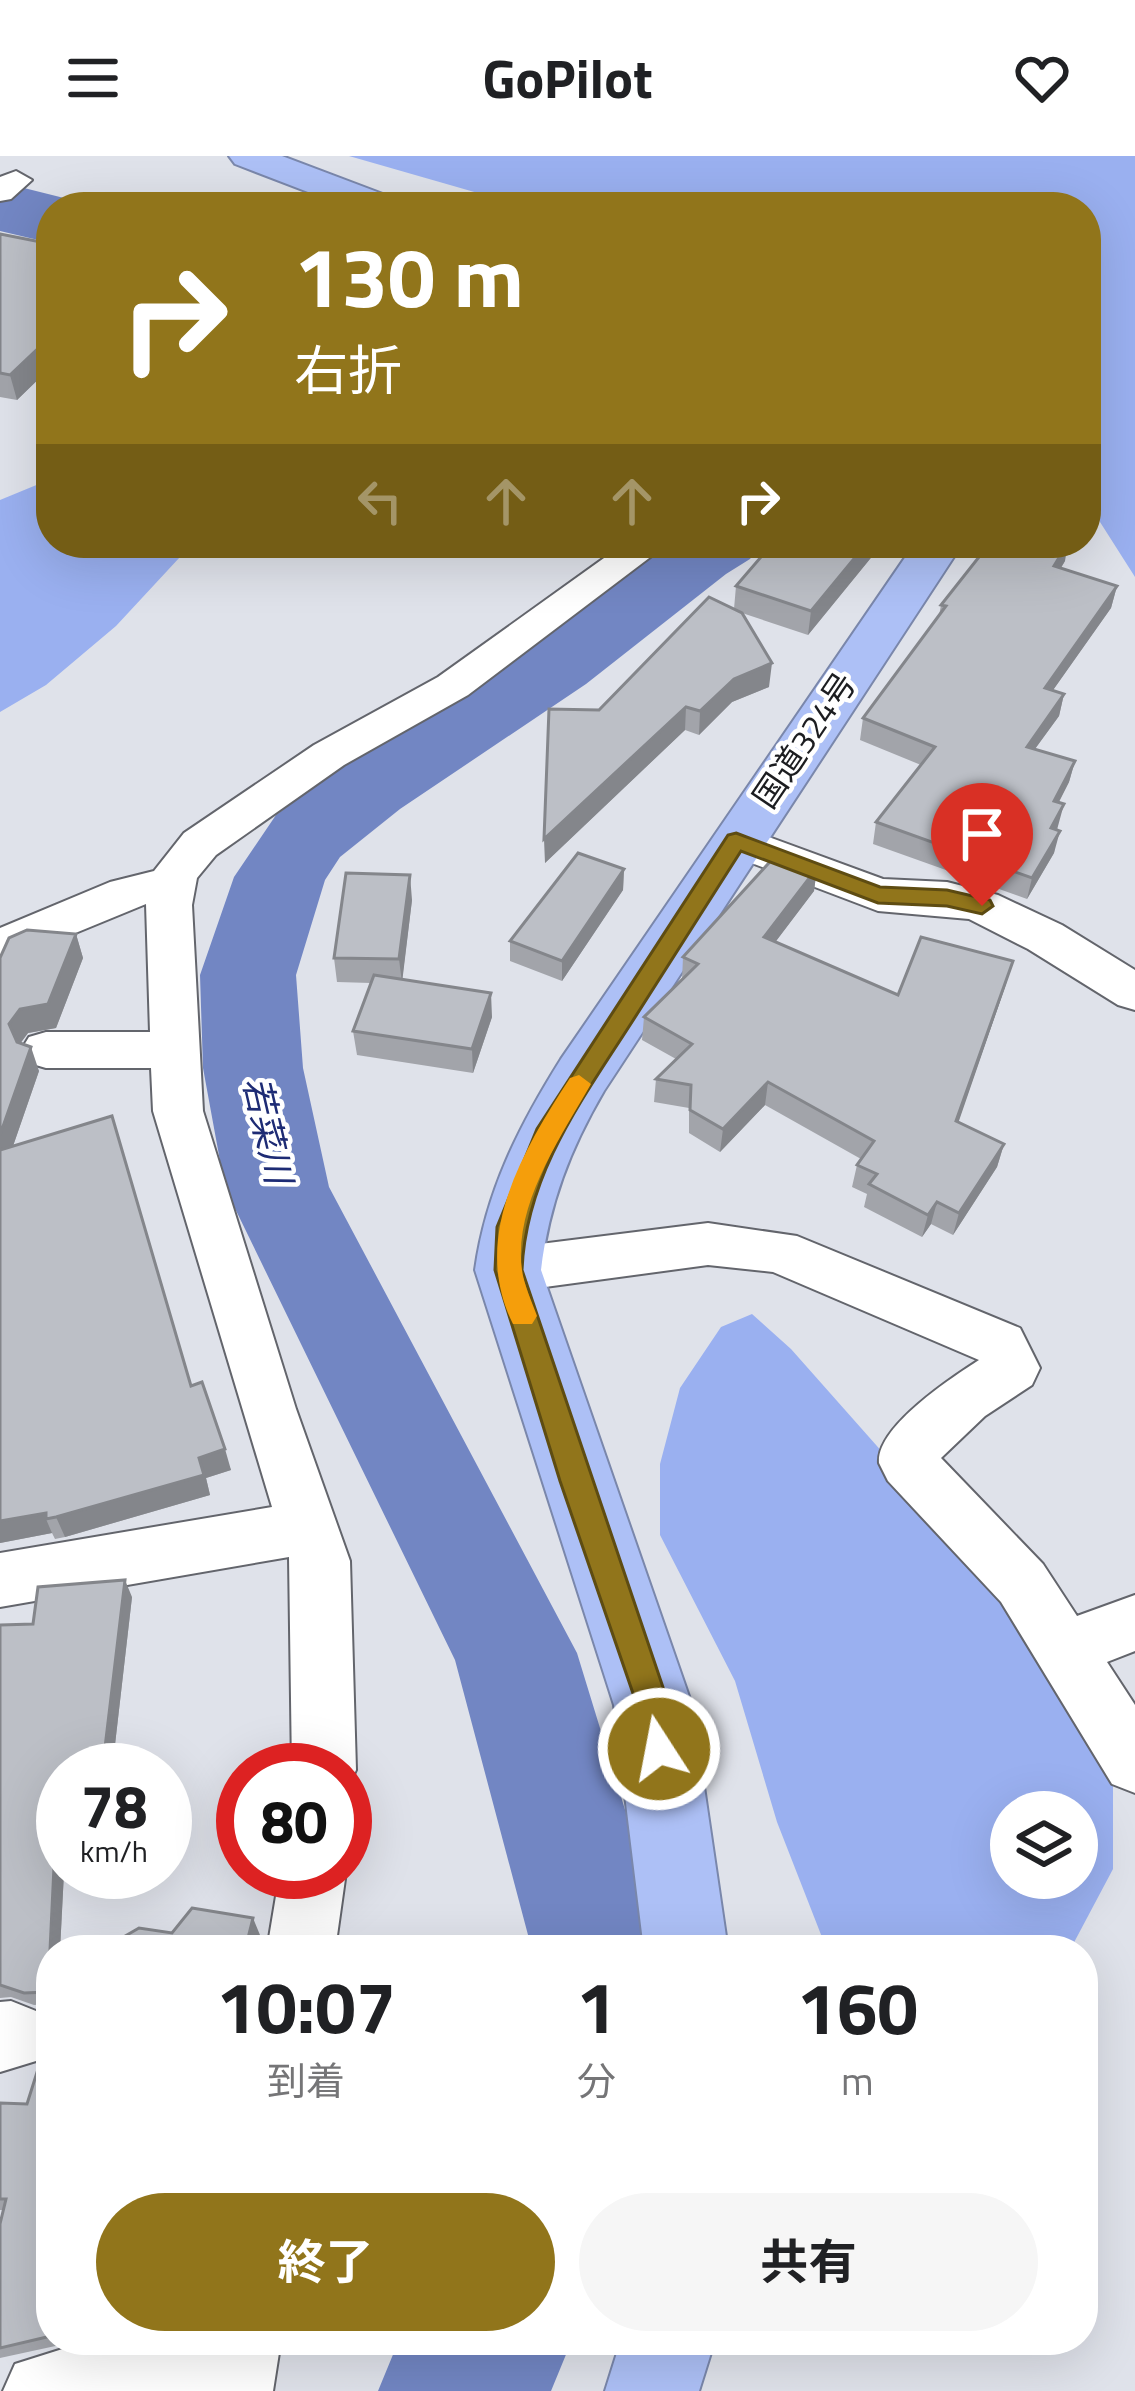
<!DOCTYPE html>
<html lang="ja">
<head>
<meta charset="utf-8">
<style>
  :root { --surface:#fff; --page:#f6f6f6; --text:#202124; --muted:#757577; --accent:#91751b }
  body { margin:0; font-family:"Titillium Web","Noto Sans JP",sans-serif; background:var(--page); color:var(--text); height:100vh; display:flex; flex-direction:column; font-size:45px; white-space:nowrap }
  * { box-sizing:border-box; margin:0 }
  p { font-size:39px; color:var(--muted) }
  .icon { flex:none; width:66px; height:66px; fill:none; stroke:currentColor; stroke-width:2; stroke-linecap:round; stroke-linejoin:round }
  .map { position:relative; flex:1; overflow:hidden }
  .panel { position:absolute; left:36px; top:1779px; width:1062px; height:420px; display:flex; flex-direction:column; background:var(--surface); border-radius:48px; box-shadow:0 12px 48px #0002 }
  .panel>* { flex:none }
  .hud { position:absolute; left:36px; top:36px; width:1065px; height:366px; border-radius:48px; box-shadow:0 12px 48px #0002; background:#91751b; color:#fff; overflow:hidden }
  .tools { position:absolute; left:990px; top:1635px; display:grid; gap:24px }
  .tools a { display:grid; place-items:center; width:108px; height:108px; border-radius:50%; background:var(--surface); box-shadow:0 12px 48px #0002; font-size:60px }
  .speed { position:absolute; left:36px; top:1587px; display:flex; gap:24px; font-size:60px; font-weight:700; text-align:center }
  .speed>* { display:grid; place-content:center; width:156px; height:156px; border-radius:50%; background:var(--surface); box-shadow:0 12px 48px #0002; line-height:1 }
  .speed small { font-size:30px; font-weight:400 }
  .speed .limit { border:18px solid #d22; background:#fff; color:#111 }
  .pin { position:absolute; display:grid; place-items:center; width:102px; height:102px; color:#fff; margin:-123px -51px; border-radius:50% 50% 50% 0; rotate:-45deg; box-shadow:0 0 12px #0007 }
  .pin .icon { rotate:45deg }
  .me { position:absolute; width:132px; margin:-66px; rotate:349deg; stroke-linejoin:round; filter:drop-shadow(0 0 9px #0008) }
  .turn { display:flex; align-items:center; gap:42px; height:252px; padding:0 60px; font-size:54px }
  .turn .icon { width:156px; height:156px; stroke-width:2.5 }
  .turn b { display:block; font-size:84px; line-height:102px }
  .lanes { display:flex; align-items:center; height:114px; padding:0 60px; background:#0003; justify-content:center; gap:60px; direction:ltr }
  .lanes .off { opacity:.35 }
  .eta { display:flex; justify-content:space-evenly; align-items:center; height:204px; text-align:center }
  .eta b { font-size:72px; font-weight:700; line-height:84px }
  .primary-button { display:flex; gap:24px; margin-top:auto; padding:24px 60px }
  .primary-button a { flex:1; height:138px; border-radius:72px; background:var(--accent); color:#fff; font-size:48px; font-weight:700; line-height:138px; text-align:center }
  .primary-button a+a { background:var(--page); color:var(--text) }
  header { display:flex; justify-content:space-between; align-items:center; height:156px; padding:0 60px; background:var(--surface); font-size:54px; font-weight:700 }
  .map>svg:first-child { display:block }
  .forest { fill:#9ab0f0; fill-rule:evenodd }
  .water { fill:#7286c3 }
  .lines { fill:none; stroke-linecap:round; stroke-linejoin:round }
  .river { fill:#7286c3; fill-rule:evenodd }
  .street-casing { stroke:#63656c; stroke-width:4 }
  .highway-casing { stroke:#7a87ab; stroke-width:4 }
  .street { fill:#fff; fill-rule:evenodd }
  .highway { fill:#adc0f6; fill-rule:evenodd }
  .wall { fill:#a2a4aa }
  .shaded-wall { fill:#84868b }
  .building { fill:#bcbfc6; stroke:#84868b; stroke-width:3 }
  .route { fill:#91751b; stroke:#5e4c12; stroke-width:3 }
  .slow { fill:#f59e0b }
  .labels { text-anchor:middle; stroke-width:9; stroke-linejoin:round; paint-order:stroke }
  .street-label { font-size:33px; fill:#1c1d20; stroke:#fff }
  .water-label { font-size:36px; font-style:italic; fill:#1d2b74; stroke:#fff }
</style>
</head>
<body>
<header><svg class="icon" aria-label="menu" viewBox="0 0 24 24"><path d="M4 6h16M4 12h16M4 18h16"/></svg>GoPilot<svg class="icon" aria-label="heart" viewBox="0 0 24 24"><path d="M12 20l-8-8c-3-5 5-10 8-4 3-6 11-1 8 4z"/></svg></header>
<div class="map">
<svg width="1135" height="2235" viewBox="0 0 1135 2235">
  <rect width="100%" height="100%" fill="#dfe2ea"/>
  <!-- forest -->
  <path class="forest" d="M349,0H1135V421L1086,344V51H527Z
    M51,323V387H193L116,470L46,529L0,556V344Z
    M752,1158L791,1193L892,1307L1045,1499L1113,1620V1713L1070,1794H827L777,1666L735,1525L660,1379V1308L680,1232L721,1171ZM1011,1656H1077V1722H1011Z"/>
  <!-- water -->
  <path class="water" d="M0,26L100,51H51V87L0,75Z"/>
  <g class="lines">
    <!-- river -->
    <path class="river" d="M667,387H762L750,403L726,418L586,528L400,653L340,701L325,724L296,819L303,912L329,1031L577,1497L668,1794H532L455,1504L225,1032L203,912L200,819L234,721L276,659L338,613L528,492Z
      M399,2184H572L551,2235H378Z"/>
    <!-- street casing -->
    <g class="street-casing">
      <path id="street" d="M16,15L32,24L11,43L0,45V21Z
        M625,387H669L468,539L344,609L216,699L197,722L192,749L203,955L296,1253L350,1405L356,1614L345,1637V1614H292L289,1401L0,1451V1397L272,1351L153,955L151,912H46L29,907L21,894L29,881L46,876H150L146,748L0,808V772L110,726L154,715L184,677L314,589L438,521Z
        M736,669L883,723L947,726L998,739L1062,769L1135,814V854L1118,849L1028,793L969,763L878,755L720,695L714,684L720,673Z
        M708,1067L797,1080L1020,1172L1040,1212L1032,1229L985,1260L941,1302L1043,1408L1077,1460L1135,1439V1495L1107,1506L1135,1549V1637L1112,1628L1001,1446L888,1325L879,1307C876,1271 951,1222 979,1204L773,1116L708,1109L508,1136L489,1129L481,1114L489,1099L508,1092Z
        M345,1713L346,1716L335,1794H267L280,1716Z
        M11,1845L36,1855L46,1880L36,1905L0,1916V1846Z
        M91,2184H281L273,2235H3L15,2208Z"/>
    </g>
    <!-- highway casing -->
    <g class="highway-casing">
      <path id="highway" d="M229,0H282L396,43L401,51H347L235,8Z
        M915,387H963L604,935C570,993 549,1048 541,1114L692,1549L728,1794H644L614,1549L475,1114C486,1035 519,970 561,903Z
        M621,2184H715L699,2235H605Z"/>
    </g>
    <!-- street -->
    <use href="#street" class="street"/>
    <!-- highway -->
    <use href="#highway" class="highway"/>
  </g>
  <!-- wall -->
  <path class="wall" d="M0,78L51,88V211L17,244L0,241Z
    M883,387L808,479L742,457L769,531L732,546L699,579L685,574L545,707L599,554L734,453L736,430Z
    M1065,405L1061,412L1117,430L1111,452L1053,534L1064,538L1059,560L1035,593L1075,605L1069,626L1059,646L1058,670L1054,697L1027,743L873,688L876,666L921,609L860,584L863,562L939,460L941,449Z
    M817,712L814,735L775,786L898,839L1006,828L958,966L1004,988L997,1011L953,1079L931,1068L922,1081L864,1051L867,1038L852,1031L857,1009L861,1003L765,949L720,996L689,977V952L654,946L656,923L676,903L642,884L644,861L682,824L683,801Z
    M624,713L623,734L562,825L510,805V785Z
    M412,744L402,824L492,861L473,917L357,899L353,875L371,827L337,826L334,802Z
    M76,778L83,802L56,872L28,877L20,887L39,915L13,990L192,1230L231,1314L206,1322L210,1339L65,1381L55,1383L52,1377L0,1387V802Z
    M132,1441L113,1606L63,1614L64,1716L60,1794H51V1848L34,1849L11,1841L0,1842V1469L33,1468Z
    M51,1872V2184H83L0,2202V2068L3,2054H0V1947L27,1948Z"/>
  <!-- shaded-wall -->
  <path class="shaded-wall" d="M45,186L51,211L17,244L10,219Z
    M867,387H883L808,479L811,455Z
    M1068,387L1065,405L1048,432L1054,410Z
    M1117,430L1111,452L1039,554L1045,532Z
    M772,507L769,531L732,546L699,579L700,555L734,523Z
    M1064,538L1059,560L1021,612L1027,591Z
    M686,551L685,574L545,707L544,683Z
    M1075,605L1069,626L1048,667L1054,645Z
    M1064,648L1058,670L1045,694L1051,672Z
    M1060,675L1054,697L1027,743L1032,722Z
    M817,712L814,735L761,805L764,781Z
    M624,713L623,734L562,825V805Z
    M410,719L412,744L402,827L399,803Z
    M76,778L83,802L56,872L28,877L17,892L9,868Z
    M1013,805L1006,828L951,988L956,965Z
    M491,837L492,861L473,917L472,893Z
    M31,891L39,915L3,1019L0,1011V979Z
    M768,926L765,949L720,996L723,973Z
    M1004,988L997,1011L953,1079L959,1057Z
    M937,1046L931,1068L922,1081L928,1059Z
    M225,1293L231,1314L206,1322L210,1339L65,1381L56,1361L199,1302Z
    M46,1357V1363L52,1377L0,1387V1365Z
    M125,1424L132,1441L113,1606L117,1614H109L104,1600Z
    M56,1669L63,1680L64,1716L60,1794H51V1840L48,1836Z
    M253,1762L260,1779L256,1794H245Z"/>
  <!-- building -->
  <path class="building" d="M0,78L51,88V185L45,186L10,219L0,217Z
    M773,387H867L811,455L736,430Z
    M990,387H1068L1054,410L1117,430L1045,532L1064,538L1027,591L1075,605L1054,645L1064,648L1051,672L1060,675L1032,722L876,666L935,591L863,562L946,450L941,449Z
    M709,441L742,457L772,507L734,523L700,555L686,551L544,683L549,553L599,554Z
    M578,697L624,713L562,805L510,785Z
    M778,697L817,712L764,781L898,839L921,781L1013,805L956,965L1004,988L959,1057L937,1046L928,1059L869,1028L877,1018L857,1009L874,985L768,926L723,973L690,954L691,929L656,923L692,888L644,861L698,808L683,801Z
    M346,717L410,719L399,803L334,802Z
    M27,774L76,778L48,848L20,853L9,868L17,886L31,891L0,979V802L9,782Z
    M374,819L491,837L472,893L353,875Z
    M112,960L191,1230L202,1226L225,1293L199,1302L204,1319L56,1361L46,1363V1357L0,1365V994Z
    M125,1424L104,1600H110L109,1614H63V1669H56L48,1836L24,1837L0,1829V1469L33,1468L38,1431Z
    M192,1752L253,1762L245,1794H101L139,1772L172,1777Z
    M51,1872V2180L0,2192V2068L6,2043H0V1947L27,1948Z"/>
  <!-- route -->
  <path class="route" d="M736,677L880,731L947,734L990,744L993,750L982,758L947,750L878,747L741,695C705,752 668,809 632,866C582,944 526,1018 522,1114L669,1549L676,1593L671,1604L659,1608L648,1604L637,1549L560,1325L495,1114L497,1071L537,973L728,679Z"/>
  <!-- slow -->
  <path class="slow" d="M579,919L591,928C561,981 513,1049 522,1114C524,1129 532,1146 537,1160L532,1168H513C470,1082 523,994 570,922Z"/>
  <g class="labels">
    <!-- street labels -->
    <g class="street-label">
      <text transform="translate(804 584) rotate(-56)" y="12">国道324号</text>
    </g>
    <!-- water labels -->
    <g class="water-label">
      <text transform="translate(268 974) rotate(77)" y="13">若菜川</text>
    </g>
  </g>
</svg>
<div class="tools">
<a><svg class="icon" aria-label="layers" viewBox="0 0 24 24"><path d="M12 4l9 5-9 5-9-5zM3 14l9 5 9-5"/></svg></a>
</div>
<div class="speed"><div>78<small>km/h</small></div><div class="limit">80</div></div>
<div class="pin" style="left:982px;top:750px;background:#d93025"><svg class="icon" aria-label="arrive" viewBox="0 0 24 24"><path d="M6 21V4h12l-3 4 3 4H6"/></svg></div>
<svg class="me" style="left:659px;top:1593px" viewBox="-20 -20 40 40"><circle r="17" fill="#91751b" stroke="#fff" stroke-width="3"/><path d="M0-11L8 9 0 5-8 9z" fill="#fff"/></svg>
<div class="hud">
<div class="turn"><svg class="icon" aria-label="right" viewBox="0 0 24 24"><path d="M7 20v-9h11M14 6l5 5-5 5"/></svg><div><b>130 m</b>右折</div></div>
<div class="lanes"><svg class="icon off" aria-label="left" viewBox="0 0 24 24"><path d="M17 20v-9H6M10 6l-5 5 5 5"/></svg><svg class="icon off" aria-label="ahead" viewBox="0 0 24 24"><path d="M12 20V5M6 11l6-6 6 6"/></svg><svg class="icon off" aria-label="ahead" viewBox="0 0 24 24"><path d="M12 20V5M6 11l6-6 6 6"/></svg><svg class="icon" aria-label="right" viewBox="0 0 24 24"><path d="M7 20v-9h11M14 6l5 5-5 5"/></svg></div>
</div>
<section class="panel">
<div class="eta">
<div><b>10:07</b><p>到着</p></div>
<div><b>1</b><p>分</p></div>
<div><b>160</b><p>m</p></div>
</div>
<div class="primary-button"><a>終了</a><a>共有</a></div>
</section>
</div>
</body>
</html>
